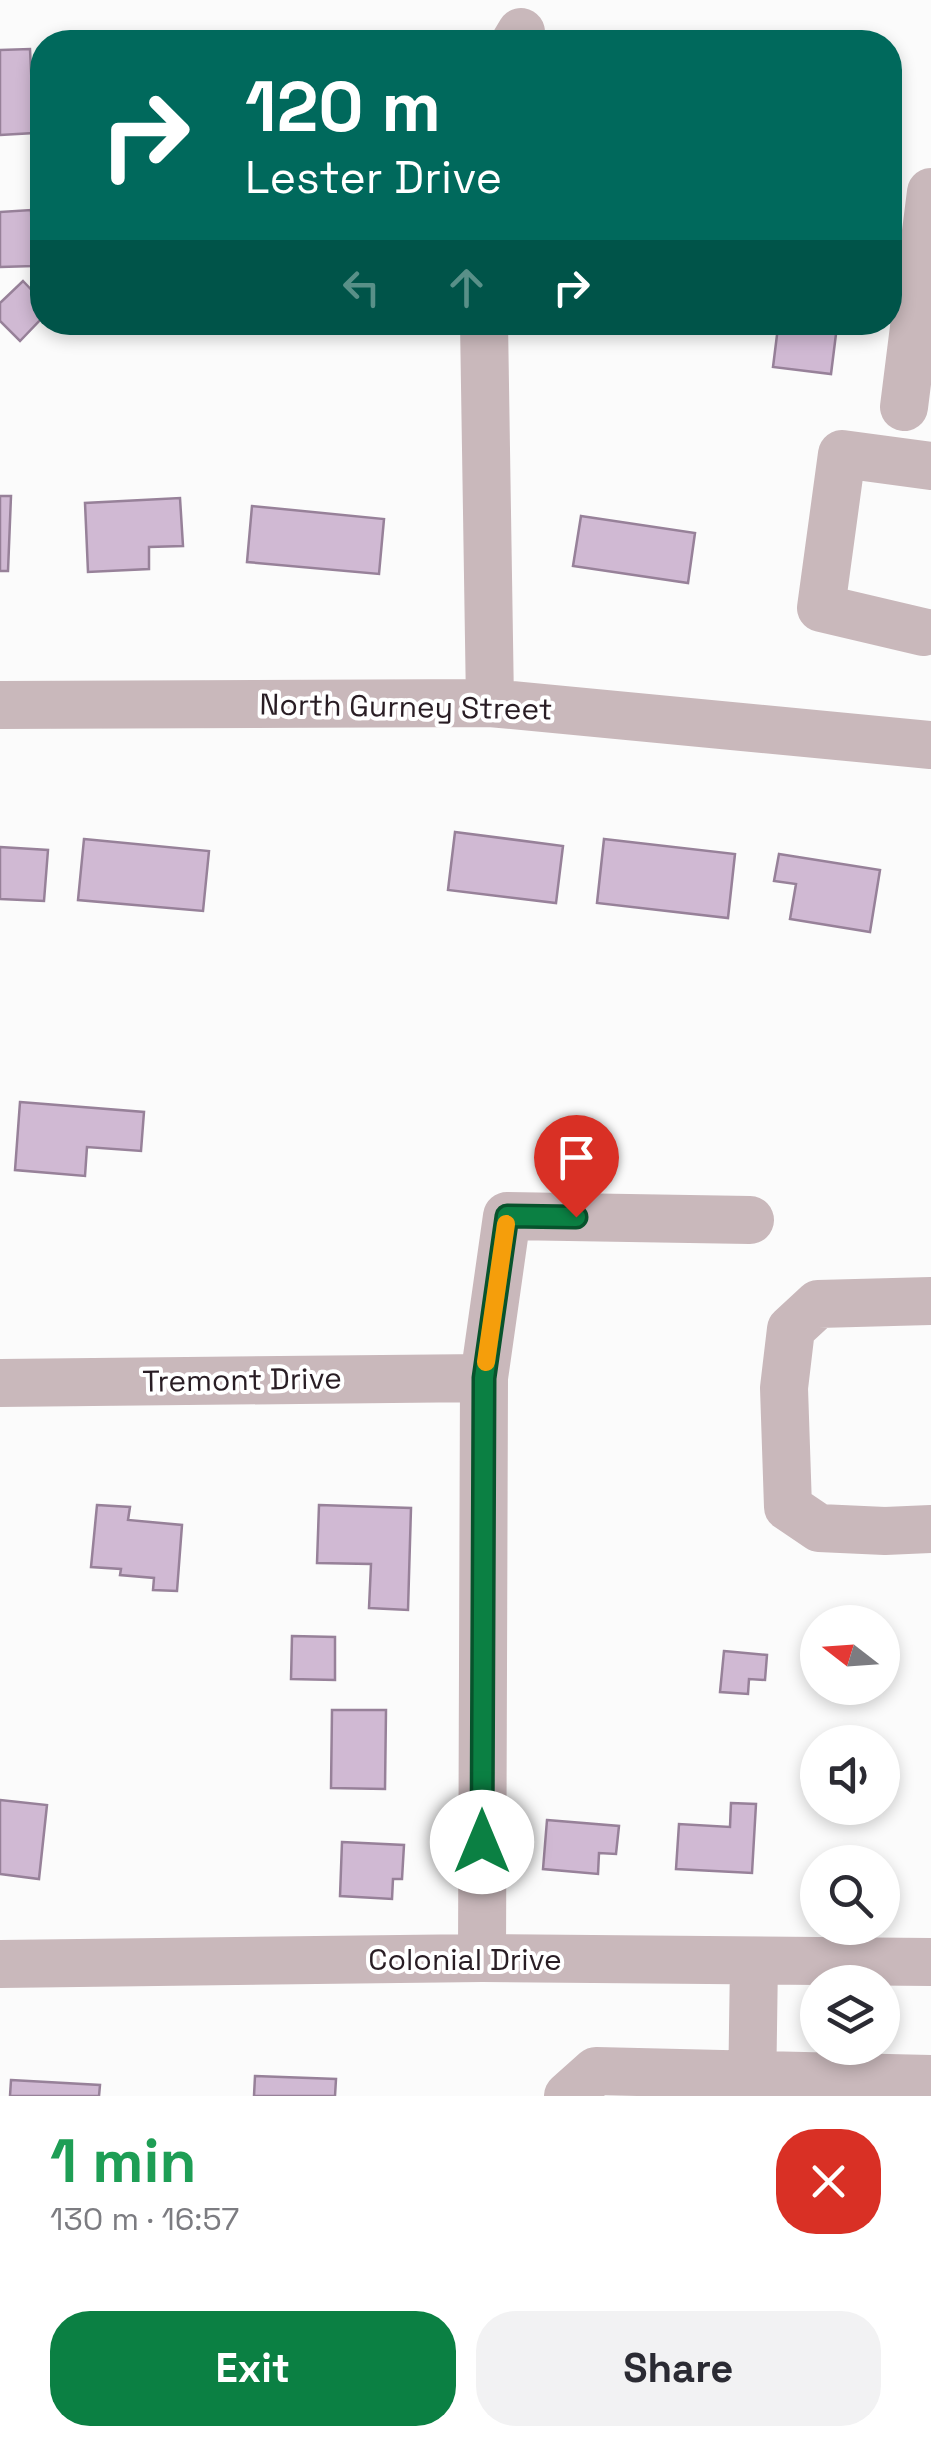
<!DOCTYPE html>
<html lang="en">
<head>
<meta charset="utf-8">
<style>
  :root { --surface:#fff; --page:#f2f2f3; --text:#2b2b33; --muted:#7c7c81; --accent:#0b8043 }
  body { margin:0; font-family:"Space Grotesk",sans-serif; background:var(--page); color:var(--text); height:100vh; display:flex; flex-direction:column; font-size:38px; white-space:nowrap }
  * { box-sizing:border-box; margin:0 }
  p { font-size:32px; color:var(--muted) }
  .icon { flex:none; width:55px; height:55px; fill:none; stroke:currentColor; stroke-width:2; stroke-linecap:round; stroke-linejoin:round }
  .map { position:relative; height:2096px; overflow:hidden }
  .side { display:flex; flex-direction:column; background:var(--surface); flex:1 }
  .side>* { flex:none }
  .banner { position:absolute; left:30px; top:30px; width:872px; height:305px; border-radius:40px; box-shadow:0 5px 15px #0003; background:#00695c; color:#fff; overflow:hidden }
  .needle { width:65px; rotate:287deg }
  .buttons { position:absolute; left:800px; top:1605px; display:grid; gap:20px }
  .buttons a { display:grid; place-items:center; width:100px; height:100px; border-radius:50%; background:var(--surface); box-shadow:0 5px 15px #0003; font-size:50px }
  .pin { position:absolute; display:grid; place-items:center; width:85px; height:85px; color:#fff; margin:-102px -42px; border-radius:50% 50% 50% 0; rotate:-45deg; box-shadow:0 0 10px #0007 }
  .pin .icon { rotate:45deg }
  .me { position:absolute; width:110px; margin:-55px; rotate:0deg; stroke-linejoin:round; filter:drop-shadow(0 0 8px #0008) }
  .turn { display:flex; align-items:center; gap:35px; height:210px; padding:0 50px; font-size:45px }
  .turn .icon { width:130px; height:130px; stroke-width:2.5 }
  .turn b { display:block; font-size:70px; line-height:85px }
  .lanes { display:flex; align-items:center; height:95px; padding:0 50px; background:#0003; justify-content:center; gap:50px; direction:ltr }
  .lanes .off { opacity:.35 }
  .round { display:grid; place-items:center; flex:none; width:105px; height:105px; border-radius:40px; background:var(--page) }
  .headline { display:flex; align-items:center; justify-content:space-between; height:170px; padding:0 50px }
  h1 { font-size:60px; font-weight:800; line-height:75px; color:#1e9e55 }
  .action { display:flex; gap:20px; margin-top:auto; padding:20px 50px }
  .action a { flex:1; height:115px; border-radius:40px; background:var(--accent); color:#fff; font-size:40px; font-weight:800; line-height:115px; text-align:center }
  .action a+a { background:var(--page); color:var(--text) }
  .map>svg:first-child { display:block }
  .building { fill:#d0b9d3; stroke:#978199; stroke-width:2.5 }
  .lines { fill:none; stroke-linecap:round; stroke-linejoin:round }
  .minor { stroke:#c9b8bb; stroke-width:48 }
  .route-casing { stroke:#07532c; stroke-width:25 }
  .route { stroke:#0b8043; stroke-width:18 }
  .slow { stroke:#f59e0b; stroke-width:18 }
  .labels { text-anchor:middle; stroke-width:8; stroke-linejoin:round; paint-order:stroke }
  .street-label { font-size:30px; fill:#291d24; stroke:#fff }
</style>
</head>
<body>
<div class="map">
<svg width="931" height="2096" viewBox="0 0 931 2096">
  <rect width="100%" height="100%" fill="#fbfbfb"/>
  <!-- building -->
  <path class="building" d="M30,49L34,133L0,135V50Z
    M31,210L33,266L0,267V212Z
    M23,281L42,301V318L20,341L0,321V303Z
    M778,327L836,334L831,374L773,367Z
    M0,496H11L8,571H0Z
    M180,498L183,546L149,547V569L88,572L85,503Z
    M252,506L384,519L379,574L247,562Z
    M581,516L695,533L688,583L573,566Z
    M455,832L563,846L556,903L448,890Z
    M84,839L209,851L203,911L78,900Z
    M604,839L735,854L728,918L597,903Z
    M0,847L48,850L44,901L0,899Z
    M779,854L880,870L870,932L790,919L796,884L774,881Z
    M20,1102L144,1112L141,1151L87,1147L85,1176L15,1170Z
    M97,1505L130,1507L128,1520L182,1525L177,1591L153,1590L154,1578L120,1575L121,1569L91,1567Z
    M319,1505L411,1508L408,1610L369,1608L371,1564L317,1563Z
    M292,1636L335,1637V1680L291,1679Z
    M724,1651L767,1655L765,1680L749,1679L748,1694L720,1692Z
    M332,1710H386L385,1789L331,1788Z
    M0,1800L47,1805L39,1879L0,1874Z
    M731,1803L756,1804L752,1873L676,1869L679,1824L730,1827Z
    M547,1820L619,1826L616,1854L599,1853L598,1874L543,1869Z
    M342,1842L404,1845L402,1879H393L392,1899L340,1896Z
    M255,2076L336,2079L335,2096H254Z
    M11,2080L100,2085L99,2096H10Z"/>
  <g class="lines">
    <!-- minor -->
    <path class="minor" d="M515,42L521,32
      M484,322L490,703
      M904,407L931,192
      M923,632L821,608L842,454L931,466
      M0,705L490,703L931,745
      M931,1301L818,1304L791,1329L784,1388L788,1507L819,1528L885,1531L931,1529
      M0,1383L484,1378
      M482,1958L484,1378L507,1216L750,1220
      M0,1964L482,1958L931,1962
      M568,2096L596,2071L931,2079
      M752,2096L754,1961"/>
  </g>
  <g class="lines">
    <!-- route casing -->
    <g class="route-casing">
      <path id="route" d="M482,1842L484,1378L507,1216L576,1217"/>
    </g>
    <!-- route -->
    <use href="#route" class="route"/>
    <!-- slow -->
    <path class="slow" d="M486,1362L506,1224"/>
  </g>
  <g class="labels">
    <!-- street labels -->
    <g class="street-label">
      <text transform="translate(406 707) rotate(1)" y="10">North Gurney Street</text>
      <text transform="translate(242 1380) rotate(-1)" y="10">Tremont Drive</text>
      <text x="465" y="1970">Colonial Drive</text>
    </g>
  </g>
</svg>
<div class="buttons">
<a><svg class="needle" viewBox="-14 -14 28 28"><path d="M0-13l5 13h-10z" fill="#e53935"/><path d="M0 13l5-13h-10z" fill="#7c7c81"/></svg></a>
<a><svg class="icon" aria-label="sound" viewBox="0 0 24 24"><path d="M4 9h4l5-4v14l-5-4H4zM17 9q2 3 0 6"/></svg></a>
<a><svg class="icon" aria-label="search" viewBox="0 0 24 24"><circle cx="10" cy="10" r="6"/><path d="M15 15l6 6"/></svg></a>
<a><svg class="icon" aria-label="layers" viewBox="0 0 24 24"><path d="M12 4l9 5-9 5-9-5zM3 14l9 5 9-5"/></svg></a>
</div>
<div class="pin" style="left:576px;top:1217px;background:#d93025"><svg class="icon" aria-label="arrive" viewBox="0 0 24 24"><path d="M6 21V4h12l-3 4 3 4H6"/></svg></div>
<svg class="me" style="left:482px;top:1842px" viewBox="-20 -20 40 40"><circle r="19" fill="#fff"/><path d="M0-13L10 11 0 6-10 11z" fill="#0b8043"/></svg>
<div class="banner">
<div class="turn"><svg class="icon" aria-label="right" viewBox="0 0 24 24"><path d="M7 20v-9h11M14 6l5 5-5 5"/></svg><div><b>120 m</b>Lester Drive</div></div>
<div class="lanes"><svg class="icon off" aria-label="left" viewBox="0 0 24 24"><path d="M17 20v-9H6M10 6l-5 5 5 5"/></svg><svg class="icon off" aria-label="ahead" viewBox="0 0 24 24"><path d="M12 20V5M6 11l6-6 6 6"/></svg><svg class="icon" aria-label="right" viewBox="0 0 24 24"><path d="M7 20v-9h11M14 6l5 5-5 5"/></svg></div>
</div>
</div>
<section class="side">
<div class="headline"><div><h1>1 min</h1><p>130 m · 16:57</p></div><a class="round" style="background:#d93025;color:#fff"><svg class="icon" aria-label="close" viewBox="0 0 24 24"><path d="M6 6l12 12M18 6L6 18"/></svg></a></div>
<div class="action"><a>Exit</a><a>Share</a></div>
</section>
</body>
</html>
